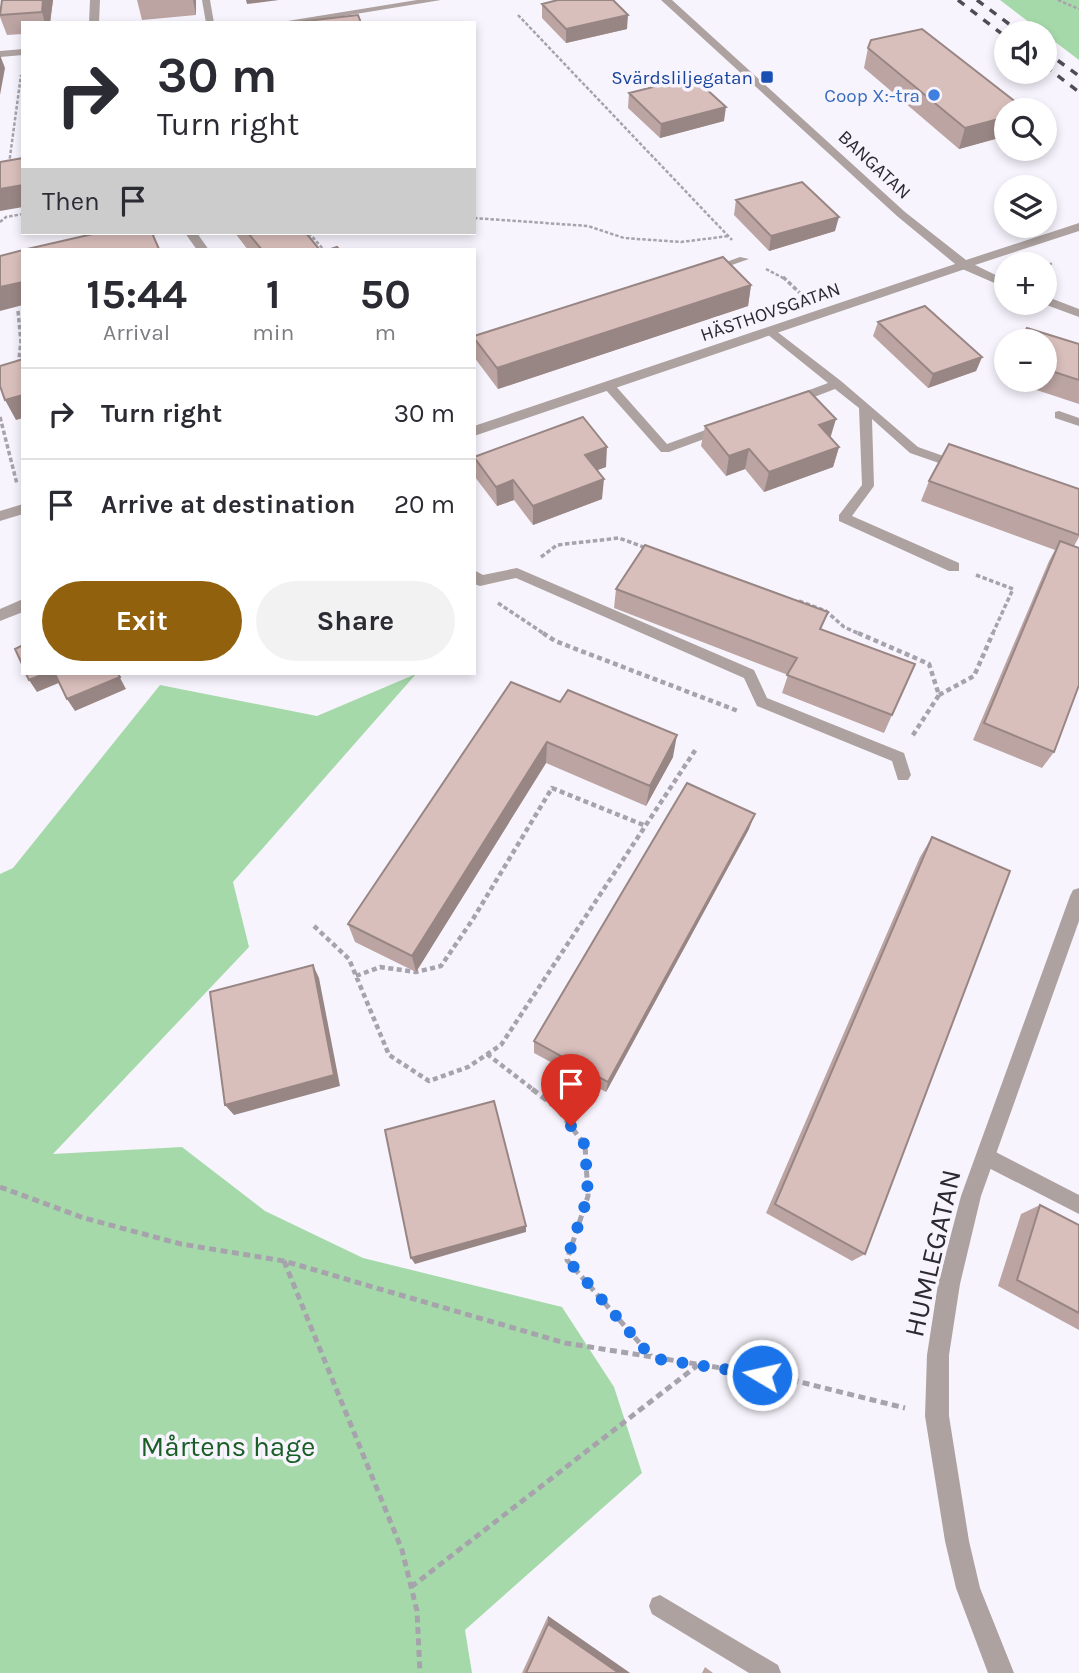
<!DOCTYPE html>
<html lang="en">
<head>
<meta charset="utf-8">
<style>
  :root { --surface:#fff; --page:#f2f2f3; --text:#2b2b33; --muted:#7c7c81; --line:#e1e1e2; --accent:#91610e }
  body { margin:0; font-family:Karla,sans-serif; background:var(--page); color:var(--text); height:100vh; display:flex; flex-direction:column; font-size:26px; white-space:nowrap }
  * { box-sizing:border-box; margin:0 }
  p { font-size:23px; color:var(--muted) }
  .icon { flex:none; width:38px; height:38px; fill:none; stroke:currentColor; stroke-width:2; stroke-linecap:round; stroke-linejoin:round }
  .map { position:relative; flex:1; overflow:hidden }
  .panel { position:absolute; left:21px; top:248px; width:455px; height:427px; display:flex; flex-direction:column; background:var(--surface); border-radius:0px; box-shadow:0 4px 10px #0003 }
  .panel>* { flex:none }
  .banner { position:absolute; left:21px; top:21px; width:455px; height:214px; border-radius:0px; box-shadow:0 4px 10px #0003; background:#fff; color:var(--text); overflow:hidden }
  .fabs { position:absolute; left:994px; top:21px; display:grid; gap:14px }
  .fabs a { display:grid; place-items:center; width:63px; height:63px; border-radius:50%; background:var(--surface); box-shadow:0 4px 10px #0003; font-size:35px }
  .pin { position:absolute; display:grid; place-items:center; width:60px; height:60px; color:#fff; margin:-72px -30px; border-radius:50% 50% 50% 0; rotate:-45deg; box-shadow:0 0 7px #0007 }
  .pin .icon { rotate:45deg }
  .me { position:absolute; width:77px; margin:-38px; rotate:279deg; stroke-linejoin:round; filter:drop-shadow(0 0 5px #0008) }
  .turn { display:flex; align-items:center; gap:24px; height:147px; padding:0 21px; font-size:32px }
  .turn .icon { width:91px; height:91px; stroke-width:2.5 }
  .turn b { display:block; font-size:49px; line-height:60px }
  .then { display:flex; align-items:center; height:66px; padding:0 21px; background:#0003; gap:14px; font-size:26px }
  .eta { display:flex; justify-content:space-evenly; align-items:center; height:119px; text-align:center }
  .eta b { font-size:42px; font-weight:700; line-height:49px }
  .cta { display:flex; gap:14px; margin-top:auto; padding:14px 21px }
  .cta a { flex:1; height:80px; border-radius:42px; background:var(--accent); color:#fff; font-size:28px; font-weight:700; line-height:80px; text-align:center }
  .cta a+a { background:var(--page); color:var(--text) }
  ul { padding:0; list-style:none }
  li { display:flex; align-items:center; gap:21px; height:91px; padding:0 21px; border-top:2px solid var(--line) }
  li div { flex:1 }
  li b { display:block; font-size:26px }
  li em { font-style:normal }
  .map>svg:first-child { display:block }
  .green { fill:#a6d9aa }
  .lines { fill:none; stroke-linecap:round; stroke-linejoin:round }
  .path-far3 { stroke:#a6a3ac; stroke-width:2.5; stroke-dasharray:3.5 2; stroke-linecap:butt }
  .path-far2 { stroke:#a6a3ac; stroke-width:3.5; stroke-dasharray:4.5 2.5; stroke-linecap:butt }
  .path-far1 { stroke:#a6a3ac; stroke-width:4.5; stroke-dasharray:5 3.5; stroke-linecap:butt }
  .path { stroke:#a6a3ac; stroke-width:5; stroke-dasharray:7 4.5; stroke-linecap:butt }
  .service { fill:#ada2a0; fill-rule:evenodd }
  .minor { fill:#ada2a0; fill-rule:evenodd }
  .tertiary { fill:#ada2a0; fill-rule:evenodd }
  .rail { stroke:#4f4c54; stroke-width:3.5; stroke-dasharray:8 8; stroke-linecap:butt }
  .wall { fill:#bba4a2 }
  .shaded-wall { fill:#988684 }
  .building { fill:#d9bfbc; stroke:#988684; stroke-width:2 }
  .route { stroke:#1a73e8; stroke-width:12; stroke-dasharray:0 21.6 }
  .transit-dot { fill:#1a4fb4; stroke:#f7f4fd; stroke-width:2.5 }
  .shop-dot { fill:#3f7fe0; stroke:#f7f4fd; stroke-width:2.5 }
  .labels { text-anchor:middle; stroke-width:7; stroke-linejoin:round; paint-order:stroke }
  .far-transit-label { font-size:19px; fill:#164399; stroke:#f7f4fd; text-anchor:end }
  .far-shop-label { font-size:19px; fill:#366cbe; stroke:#f7f4fd; text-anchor:end }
  .far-street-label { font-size:19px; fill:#2c2931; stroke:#f7f4fd }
  .near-street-label { font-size:28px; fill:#2c2931; stroke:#f7f4fd }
  .near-park-label { font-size:28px; fill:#195e27; stroke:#f7f4fd }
</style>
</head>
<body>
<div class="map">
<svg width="1079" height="1673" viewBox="0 0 1079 1673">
  <rect width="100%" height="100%" fill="#f7f4fd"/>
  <!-- green -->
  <path class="green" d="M1000,0H1079V60Z
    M416,674L233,882L249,947L53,1154L182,1147L265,1211L363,1258L562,1307L614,1387L642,1473L465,1630L472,1673H0V874L13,868L160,685L317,716Z"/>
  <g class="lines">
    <!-- path-far3 -->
    <path class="path-far3" d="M1058,0L1079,9
      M518,15L732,240
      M9,164L21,75
      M474,218L588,226L624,238L681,242L729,236
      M0,222L6,217L23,214
      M309,233L324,250
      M766,269L785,279
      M1045,269L1053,262"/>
    <!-- path-far2 -->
    <path class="path-far2" d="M783,277L801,294
      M18,311L21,342L18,366
      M0,417L17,484
      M541,557L557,545L619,538L649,549
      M976,575L1013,589L992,635
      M799,601L826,611L844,627L862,635
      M498,603L546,635"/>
    <!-- path-far1 -->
    <path class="path-far1" d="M543,633L555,641L738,711
      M858,633L929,664L939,695L911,738
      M939,695L974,676L993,633
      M314,926L349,959L389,1055L429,1081L468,1067L501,1045L696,749
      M356,976L380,967L416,972L441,966L473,919L552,788L646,826
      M487,1054L535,1091"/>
    <!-- path -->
    <path class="path" d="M532,1089L557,1108L585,1145L588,1196L567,1260L651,1356
      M0,1187L84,1218L181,1244L284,1261L565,1343L784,1378L905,1408
      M284,1261L402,1550L417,1611L420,1673
      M411,1587L698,1365"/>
    <!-- service -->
    <path class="service" d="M202,0H210L214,23H206Z
      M740,257L749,259L709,273L704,270Z
      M771,327L841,381L918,447L966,464V470L962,471L910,453L872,419L874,486L852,516L959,563V571H949L839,521V515L862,485L859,408L835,389L796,404H788V398L828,383L767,334L765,331Z
      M609,382L613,383L667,444L722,424L728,428L726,431L669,452H661L605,389V383Z
      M1059,411L1079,418V426L1055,418V412Z
      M23,504V514L0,521V511Z
      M517,568L754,670L767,698L904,753L911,775L908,780H898L892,761L757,706L744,678L516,578L480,586L474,584V570L483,575Z
      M986,1147L1079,1195V1214L979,1163L977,1156L979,1149Z
      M660,1595L778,1665L781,1673H749L652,1614L649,1606L652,1598Z"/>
    <!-- minor -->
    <path class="minor" d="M90,0H100L99,23H89Z
      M417,0H441L301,23H275Z
      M23,49V55L0,57V51Z
      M185,233H197L209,250H197Z
      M964,261L968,262V268L474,436V426Z
      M23,599V612L0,621V609Z
      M1079,888V921L981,1196L960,1284L949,1355V1416L969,1541L980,1588L1014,1673H988L956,1588L945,1541L925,1416L927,1355L938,1284L961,1196L1070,896L1073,890Z"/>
    <!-- tertiary -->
    <path class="tertiary" d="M661,0H672L905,212L966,260L1079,223V231L975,265L1006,280V288L960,268L897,216Z
      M1045,296L1079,309V317L1041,303H1045Z"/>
    <!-- rail -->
    <path class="rail" d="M958,0L1006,37
      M977,0L1021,33
      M1045,51L1079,76
      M1045,66L1079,92"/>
  </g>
  <!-- wall -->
  <path class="wall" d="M53,0L50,23H23V34L7,35L0,17V10Z
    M137,0H196V15L142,20Z
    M542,4L627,29L566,43L542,18Z
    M868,48L1006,110V136L959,149L864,68Z
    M629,93L724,121L660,138L628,108Z
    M736,200L835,231L769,251L734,215Z
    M235,233H306L320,250H248Z
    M751,285L748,306L498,389L474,357V336Z
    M878,322L982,357L976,371L928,388L873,336Z
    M1045,341L1079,344V404L1006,380H1045Z
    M1006,369V380L1002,378Z
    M705,426L830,438L839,447L833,467L764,492L745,469L726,476L701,446Z
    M474,456L606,467L597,470L602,499L533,525L514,500L497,506L475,477Z
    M929,481L1079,489V537L1074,546L1054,752L1042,768L973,740L1049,561L1055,550L921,501Z
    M616,589L822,629L892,715L884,733L782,693L788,675L614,608Z
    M560,702L673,757L646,806L546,763L416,972L355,942L348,924Z
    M749,829L606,1092L534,1053V1041Z
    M932,837L865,1254L852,1261L766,1213L920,857Z
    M1040,1205L1079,1225V1330L998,1286L1021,1214Z
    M548,1616L630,1673H522Z
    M705,1667L713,1673H702Z"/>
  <!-- shaded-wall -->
  <path class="shaded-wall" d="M43,0H53L50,23H45L42,12Z
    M193,0H196V15Z
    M246,0H279L247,4Z
    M628,15L627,29L566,43V29Z
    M0,55L5,68L0,95Z
    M726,107L724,121L660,138L661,124Z
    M1006,117V136L959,149L965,128Z
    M23,185V207L0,211V189Z
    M839,217L835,231L769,251L771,236Z
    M23,282V305L0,311V287Z
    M751,285L748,306L498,389L497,368Z
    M982,357L976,371L928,388L933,374Z
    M23,395V418L16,420L5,400Z
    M836,419L830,439L819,425Z
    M607,447L606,467L584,475L585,455Z
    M839,447L833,467L764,492L769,472Z
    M749,449L745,469L726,476L729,456Z
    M604,479L602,499L533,525V506Z
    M513,480L514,500L497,506L496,487Z
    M44,674H56L61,682L37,692L29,680Z
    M118,674L126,689L75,711L67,699Z
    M677,735L673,757L646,806L650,786Z
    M547,742L546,763L416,972L412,956Z
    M755,814L749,829L606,1092L608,1082Z
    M313,965L319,978L340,1086L234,1115L225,1105Z
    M526,1226V1232L415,1264L411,1258Z
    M548,1616L630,1673H619L548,1624Z"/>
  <!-- building -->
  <path class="building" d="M2,0H43L42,12L0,15Z
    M558,0H613L628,15L566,29L542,4Z
    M358,15L361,23H289Z
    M922,29L1026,110H1006V117L965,128L868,48L871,40Z
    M693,77L726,107L661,124L629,93Z
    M23,158V185L0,189V162Z
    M802,182L839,217L771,236L736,200Z
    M97,233H152L159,249L153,250H23Z
    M248,233H306L320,250H262Z
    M337,247L340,250H328Z
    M23,250V282L0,287V256Z
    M723,257L751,285L497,368L474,338V336Z
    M925,306L982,357L933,374L878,322Z
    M1027,328L1079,344V380L1045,369V341H1020Z
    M23,359V395L5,400L0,386V366Z
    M809,391L836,419L819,425L839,447L769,472L749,449L729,456L705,426Z
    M583,417L607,447L585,455L604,479L533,506L513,480L496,487L474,457Z
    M949,444L1079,489V535L929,481Z
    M1060,541L1079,548V685L1054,752L984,723Z
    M645,545L828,612L820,629L915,664L892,715L787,675L797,658L616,589Z
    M23,645V666L15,649Z
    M26,674H44L29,680Z
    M55,674H118L120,677L67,699Z
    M511,682L560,702L568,690L677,735L650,786L547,742L412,956L348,924Z
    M687,783L755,814L608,1082L534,1041Z
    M932,837L1010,871L865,1254L775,1204Z
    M313,965L334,1075L225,1105L210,992Z
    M494,1101L526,1226L411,1258L385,1130Z
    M1040,1205L1079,1225V1313L1017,1280Z
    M548,1624L619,1673H526Z"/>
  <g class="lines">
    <!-- route -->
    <path class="route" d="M571,1126L585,1145L588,1196L567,1259L652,1358L762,1375"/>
  </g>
  <!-- markers -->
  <rect class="transit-dot" x="760" y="70" width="14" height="14" rx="3.5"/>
  <circle class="shop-dot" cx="934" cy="95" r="7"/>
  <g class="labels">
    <!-- far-transit labels -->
    <g class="far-transit-label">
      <text x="753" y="84">Svärdsliljegatan</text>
    </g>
    <!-- far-shop labels -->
    <g class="far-shop-label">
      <text x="920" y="102">Coop X:-tra</text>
    </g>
    <!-- far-street labels -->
    <g class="far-street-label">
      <text transform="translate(875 164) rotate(43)" y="7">BANGATAN</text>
      <text transform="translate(770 311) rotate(-19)" y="7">HÄSTHOVSGATAN</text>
    </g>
    <!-- near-street labels -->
    <g class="near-street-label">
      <text transform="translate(932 1253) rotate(-77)" y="10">HUMLEGATAN</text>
    </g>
    <!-- near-park labels -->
    <g class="near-park-label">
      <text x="228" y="1456">Mårtens hage</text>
    </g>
  </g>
</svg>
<div class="fabs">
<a><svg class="icon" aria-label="sound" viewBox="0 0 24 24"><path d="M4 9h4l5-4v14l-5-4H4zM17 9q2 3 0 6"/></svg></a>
<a><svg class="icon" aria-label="search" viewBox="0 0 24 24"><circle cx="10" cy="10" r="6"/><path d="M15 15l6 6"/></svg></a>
<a><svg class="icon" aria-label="layers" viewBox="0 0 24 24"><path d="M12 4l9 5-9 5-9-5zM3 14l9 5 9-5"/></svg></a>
<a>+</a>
<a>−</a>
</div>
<div class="pin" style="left:571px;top:1126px;background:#d93025"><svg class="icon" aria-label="arrive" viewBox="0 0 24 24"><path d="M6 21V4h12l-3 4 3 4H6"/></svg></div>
<svg class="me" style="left:762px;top:1375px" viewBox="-20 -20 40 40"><circle r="17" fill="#1a73e8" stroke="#fff" stroke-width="3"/><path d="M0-11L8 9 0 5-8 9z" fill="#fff"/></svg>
<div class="banner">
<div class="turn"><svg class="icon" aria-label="right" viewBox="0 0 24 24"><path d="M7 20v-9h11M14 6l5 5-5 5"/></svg><div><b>30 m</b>Turn right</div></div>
<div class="then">Then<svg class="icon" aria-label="arrive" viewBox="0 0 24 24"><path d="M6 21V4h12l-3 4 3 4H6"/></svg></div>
</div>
<section class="panel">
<div class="eta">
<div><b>15:44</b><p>Arrival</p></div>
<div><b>1</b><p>min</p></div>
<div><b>50</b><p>m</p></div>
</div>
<ul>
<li><svg class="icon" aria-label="right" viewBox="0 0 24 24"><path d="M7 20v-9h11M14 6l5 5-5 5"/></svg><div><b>Turn right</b></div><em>30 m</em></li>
<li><svg class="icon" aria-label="arrive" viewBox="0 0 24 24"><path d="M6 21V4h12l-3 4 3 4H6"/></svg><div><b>Arrive at destination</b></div><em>20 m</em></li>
</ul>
<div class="cta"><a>Exit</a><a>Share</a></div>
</section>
</div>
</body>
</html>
